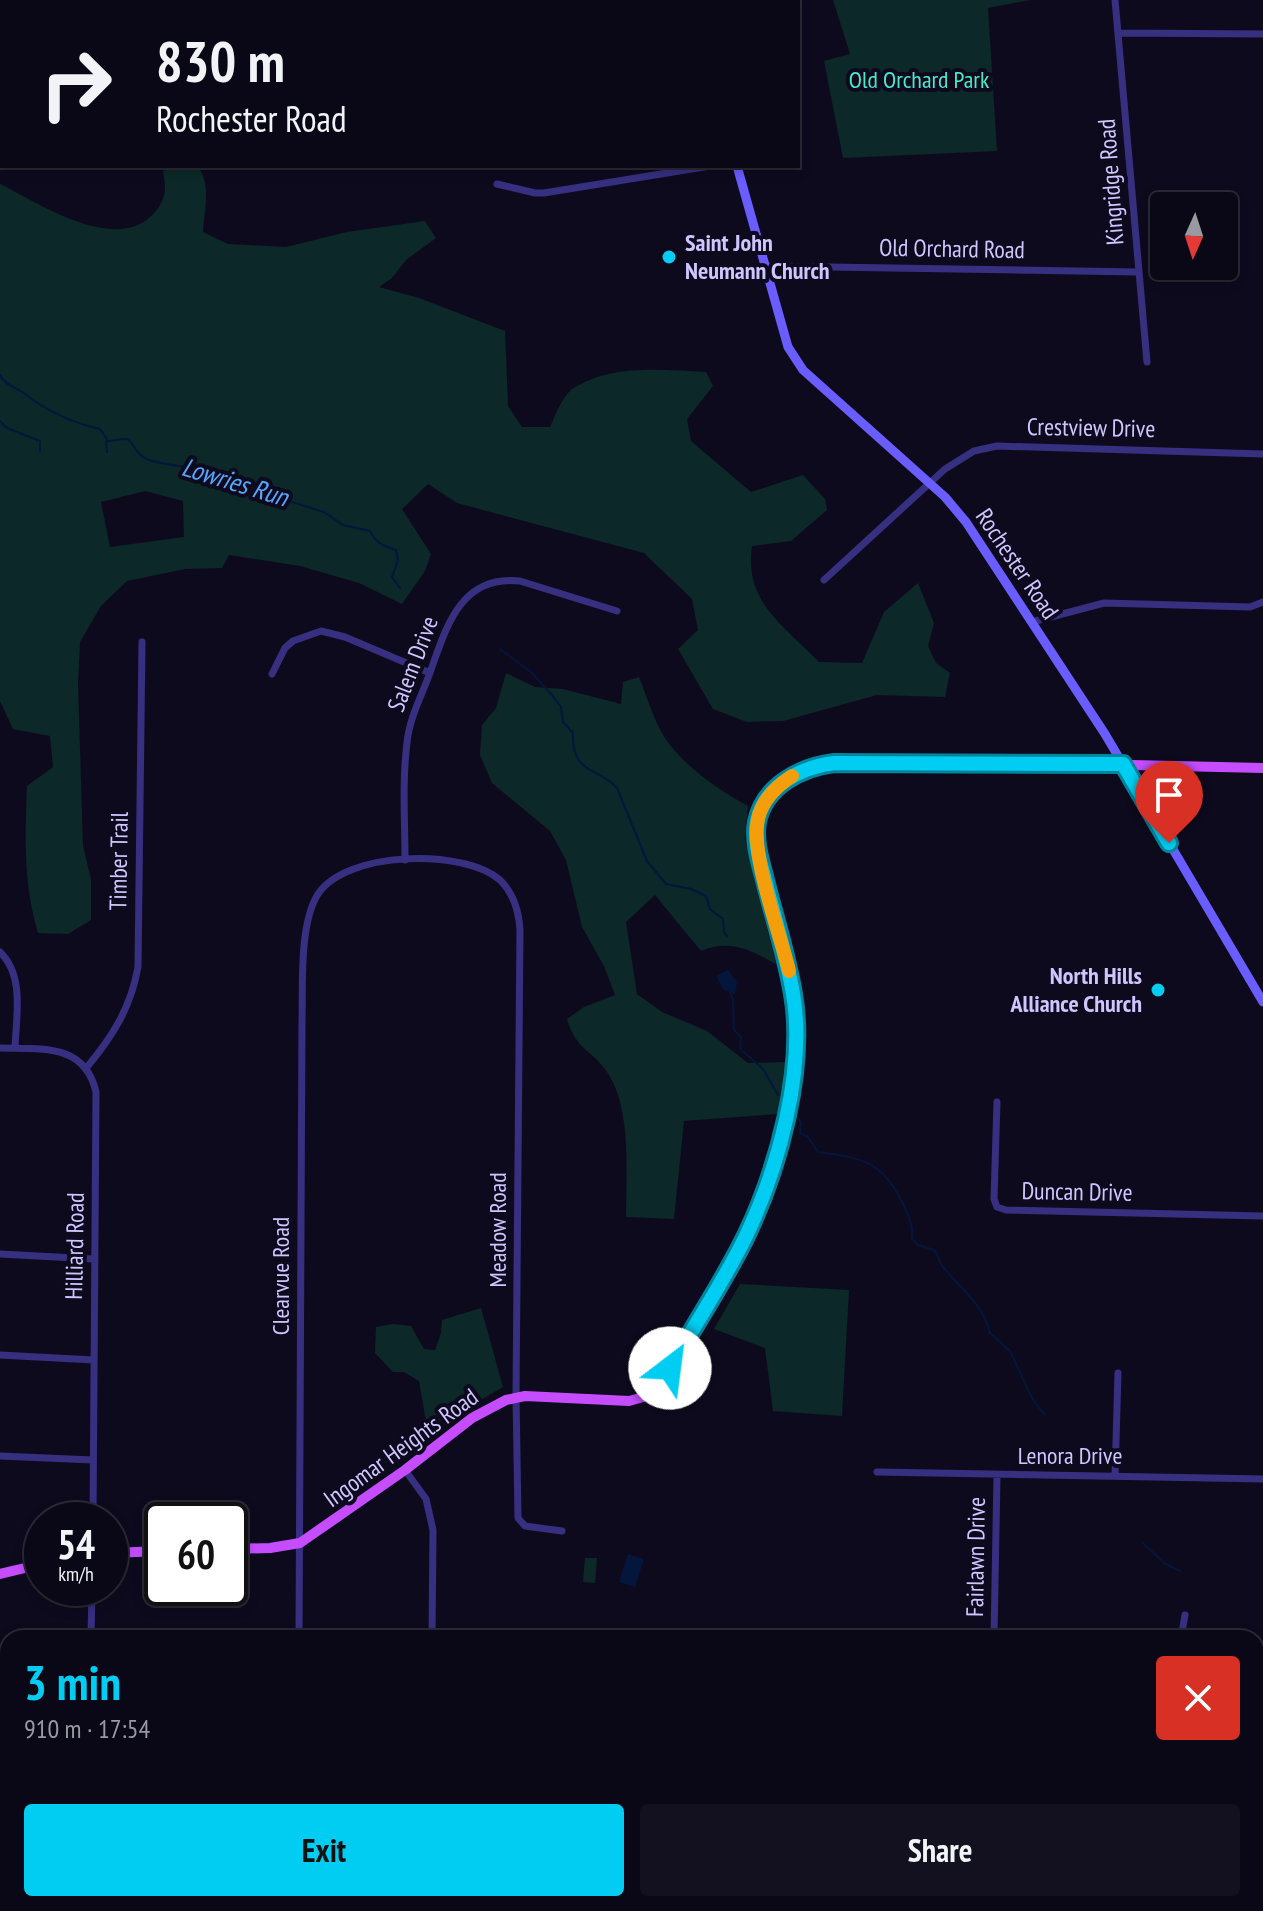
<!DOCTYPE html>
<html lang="en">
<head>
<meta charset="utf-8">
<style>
  :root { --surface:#0a0816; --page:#13111f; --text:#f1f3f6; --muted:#999aa1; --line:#2a2935; --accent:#00cdf1 }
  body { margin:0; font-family:"PT Sans Narrow",sans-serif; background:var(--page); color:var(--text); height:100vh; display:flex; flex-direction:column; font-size:30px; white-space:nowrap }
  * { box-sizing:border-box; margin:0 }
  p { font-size:26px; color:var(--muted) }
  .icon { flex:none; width:44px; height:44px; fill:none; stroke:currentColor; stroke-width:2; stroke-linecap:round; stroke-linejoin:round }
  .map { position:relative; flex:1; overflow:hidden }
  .details { position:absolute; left:0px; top:1630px; width:1264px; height:282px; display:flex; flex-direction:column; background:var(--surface); border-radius:24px 24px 0 0; box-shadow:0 4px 12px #0003,0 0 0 2px var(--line) }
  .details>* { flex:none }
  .guide { position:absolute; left:0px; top:0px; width:800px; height:168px; box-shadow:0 4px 12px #0003,0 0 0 2px var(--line); background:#0a0816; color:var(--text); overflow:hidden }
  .needle { width:52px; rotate:183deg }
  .controls { position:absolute; left:1150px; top:192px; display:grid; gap:16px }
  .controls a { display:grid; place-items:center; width:88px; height:88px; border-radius:8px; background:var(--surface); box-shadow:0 4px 12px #0003,0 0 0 2px var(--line); font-size:40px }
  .speed { position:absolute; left:24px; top:1502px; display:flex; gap:16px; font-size:40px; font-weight:700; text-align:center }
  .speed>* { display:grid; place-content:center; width:104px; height:104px; border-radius:50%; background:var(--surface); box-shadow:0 4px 12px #0003,0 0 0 2px var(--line); line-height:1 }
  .speed small { font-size:20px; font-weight:400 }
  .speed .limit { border:4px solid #111; border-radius:12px; background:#fff; color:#111 }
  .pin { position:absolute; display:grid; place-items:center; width:68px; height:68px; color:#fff; margin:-82px -34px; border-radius:50% 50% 50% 0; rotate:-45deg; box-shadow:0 0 8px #0007 }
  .pin .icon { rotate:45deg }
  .me { position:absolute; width:88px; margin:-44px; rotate:30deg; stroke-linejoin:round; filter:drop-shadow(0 0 6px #0008) }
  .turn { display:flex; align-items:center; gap:28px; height:168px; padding:0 24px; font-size:36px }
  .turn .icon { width:104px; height:104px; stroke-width:2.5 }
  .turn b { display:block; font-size:56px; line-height:68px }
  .round { display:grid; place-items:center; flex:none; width:84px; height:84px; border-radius:8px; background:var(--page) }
  .overview { display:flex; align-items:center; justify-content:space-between; height:136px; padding:0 24px }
  h1 { font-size:48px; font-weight:800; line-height:60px; color:var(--accent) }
  .button { display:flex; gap:16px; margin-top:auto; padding:16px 24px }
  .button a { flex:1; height:92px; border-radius:8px; background:var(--accent); color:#111; font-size:32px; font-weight:800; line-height:92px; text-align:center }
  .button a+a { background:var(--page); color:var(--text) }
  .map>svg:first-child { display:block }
  .green { fill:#0c2828; fill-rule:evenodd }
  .water { fill:#04163c }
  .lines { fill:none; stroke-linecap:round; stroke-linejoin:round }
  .stream { stroke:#04163c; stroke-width:2 }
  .street { stroke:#373081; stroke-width:7 }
  .secondary { stroke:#6a5dff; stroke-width:9 }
  .primary { stroke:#c64dff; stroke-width:10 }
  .route-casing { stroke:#00859d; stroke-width:20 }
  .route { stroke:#00cdf1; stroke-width:14 }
  .slow { stroke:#f59e0b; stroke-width:14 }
  .poi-dot { fill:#00cdf1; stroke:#0e0a1e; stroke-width:3 }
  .labels { text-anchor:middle; stroke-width:8; stroke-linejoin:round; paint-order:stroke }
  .park-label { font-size:24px; fill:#48eac9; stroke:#0e0a1e }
  .street-label { font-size:24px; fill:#d0c6ff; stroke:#0e0a1e }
  .poi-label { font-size:24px; font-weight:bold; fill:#d0c6ff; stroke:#0e0a1e; text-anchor:start }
  .water-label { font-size:26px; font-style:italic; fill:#54a7ff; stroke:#0e0a1e }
</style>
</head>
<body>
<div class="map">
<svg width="1263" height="1911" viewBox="0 0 1263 1911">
  <rect width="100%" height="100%" fill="#0e0a1e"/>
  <!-- green -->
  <path class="green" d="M833,0H1030L988,8L997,151L843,158L824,61L850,54Z
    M174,166H197C212,183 204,212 203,232L228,244L286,247L347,232L425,221L436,238L406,260L392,278L379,287L419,298L505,331L508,406L522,427H550C555,416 562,397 571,390C610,363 662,370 706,372L713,386L687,419L691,441L751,492L803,475L825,499L827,510L791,541L752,546C744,602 783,625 819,662L862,663L884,612L918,583L934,623L928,646L936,663L950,673L945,697L877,695L783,721L747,722L713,709L678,649L698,630L692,599L644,553L457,503L428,484L402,509L431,554L425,571L402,604L359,583L300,566L229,555L222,568L185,569L127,581L101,606L80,642L78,684L83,846L91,879V920L68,934L38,933C23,883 25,837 27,786L53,767L50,736L13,729L0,701V184C40,204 118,256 155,212C167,198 166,188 163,171ZM145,491L183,501L184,537L110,547L101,502Z
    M506,673L535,687L563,689L621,704L623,682L639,677C648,699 655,726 670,745C691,771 719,790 748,806L745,839L776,964C751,950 730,939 701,951L655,895L626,922L637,994L662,1012L707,1031L748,1063L788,1062L777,1114L684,1121L674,1219L626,1217C626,1173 632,1109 607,1072C591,1048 577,1052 567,1019L584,1007L615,995L604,966L582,927L566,860L550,831L492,783L480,755L482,725L496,708Z
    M740,1284L849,1290L842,1416L773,1411L765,1348L714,1329Z
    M481,1308L503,1387L462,1411L429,1439L419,1381L404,1372H393L375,1353L376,1327L393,1324L411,1326L424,1349L435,1350L441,1333L442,1320Z
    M585,1558H597L595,1583L583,1582Z"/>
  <!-- water -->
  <path class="water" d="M728,970L737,982L735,994L724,990L716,976Z
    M628,1554L644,1559L635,1587L619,1582Z"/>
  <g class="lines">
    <!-- stream -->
    <path class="stream" d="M0,375C6,386 16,387 25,394C49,412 70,422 100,429L107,439
      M0,421L7,428L40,441V451
      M107,441C113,441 120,439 126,439C134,440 134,455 149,460C168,466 189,466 208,471L211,480H236L251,489L324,512L343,525L370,531C377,544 383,546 396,550L398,560L392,577L400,588
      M106,442L107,452
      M500,649L531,672L552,695L561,707L563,722L573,733C571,775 599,767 617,788L647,861L666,884L691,889L706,896L710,909L723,919L724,932L727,936
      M730,991L733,1000L734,1030L741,1037L740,1049L763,1069L778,1095
      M797,1116L801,1123L800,1133L808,1137L818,1152C862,1158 883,1161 903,1204C909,1217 913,1224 912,1239L918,1245L934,1250C939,1256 939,1261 943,1267C960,1288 984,1305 990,1333L1010,1351L1033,1400L1045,1415
      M1143,1543L1164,1563L1180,1571"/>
    <!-- street -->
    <path class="street" d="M112,0L113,2
      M401,0L402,2
      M1115,0L1147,362
      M695,2L698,0
      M1120,33L1263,34
      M94,166H109
      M497,184L535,193H544L710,166
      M765,266L1138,272
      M824,580L945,469L974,451L997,446L1263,454
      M1032,622L1104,603L1250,607L1263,602
      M272,674L285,648L293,641L321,631L345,637L430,673
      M405,860C405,821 402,781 407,743C409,720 420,699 428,678C445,632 458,574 520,581L617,611
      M0,952C25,976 16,1017 15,1048
      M0,1048C41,1049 85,1043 96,1092L93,1520
      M87,1067C113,1036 131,1007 138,967L142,642
      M997,1102L994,1199L997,1207L1006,1210L1263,1216
      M0,1254L94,1259
      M0,1355L94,1360
      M0,1456L93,1460
      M405,1470L426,1499L433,1530L432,1638
      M877,1472L1263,1479
      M1115,1476L1118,1373
      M91,1638L92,1588
      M299,1638L302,1021C303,985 299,924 318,894C346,851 463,848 500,880C513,893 519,912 520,930L516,1396L518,1518L525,1526L562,1531
      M994,1638L997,1476
      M1181,1638L1185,1615
      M0,1844L8,1847
      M1256,1867H1263
      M469,1911V1904
      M558,1911V1904
      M852,1911V1904
      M1013,1911V1910
      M1159,1911V1904"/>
    <!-- secondary -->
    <path class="secondary" d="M687,0V2
      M737,166L788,347L803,370L945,497L966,522L1105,734L1263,1002
      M0,1698L8,1702
      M218,1904L227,1911"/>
    <!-- primary -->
    <path class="primary" d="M230,1549L270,1548L300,1543L405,1470L472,1418L506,1400L525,1396L629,1401L647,1396L662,1380C690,1334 721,1286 745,1238C778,1173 803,1074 794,1002C788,956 748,854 759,817C769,779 810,764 845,763H1043L1263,768
      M110,1553L162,1551
      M0,1574L42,1564"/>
  </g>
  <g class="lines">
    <!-- route casing -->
    <g class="route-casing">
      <path id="route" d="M670,1368C695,1324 724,1281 746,1236C778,1169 806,1069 793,994C787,958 776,923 767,888C762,867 753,843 757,822C764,786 801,767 834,763L1123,764L1169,843"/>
    </g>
    <!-- route -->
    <use href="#route" class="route"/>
    <!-- slow -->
    <path class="slow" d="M789,971C780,933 750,854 758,819C762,800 777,786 792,776"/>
  </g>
  <!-- markers -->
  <g class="poi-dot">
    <circle cx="669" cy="257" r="8"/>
    <circle cx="1158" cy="990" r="8"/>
  </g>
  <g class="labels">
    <!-- park labels -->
    <g class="park-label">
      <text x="919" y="88">Old Orchard Park</text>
    </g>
    <!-- street labels -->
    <g class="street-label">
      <text transform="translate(1111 182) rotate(-94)" y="8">Kingridge Road</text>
      <text transform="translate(952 249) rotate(1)" y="8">Old Orchard Road</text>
      <text transform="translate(1091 428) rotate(1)" y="8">Crestview Drive</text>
      <text transform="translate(1017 564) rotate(56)" y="8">Rochester Road</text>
      <text transform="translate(413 664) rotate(-69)" y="8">Salem Drive</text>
      <text transform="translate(119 861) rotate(-89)" y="8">Timber Trail</text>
      <text transform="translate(1077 1192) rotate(1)" y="8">Duncan Drive</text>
      <text transform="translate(498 1230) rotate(-90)" y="8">Meadow Road</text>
      <text transform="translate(75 1246) rotate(-89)" y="8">Hilliard Road</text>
      <text transform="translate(281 1276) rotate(-90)" y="8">Clearvue Road</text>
      <text transform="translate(401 1448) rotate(-36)" y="8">Ingomar Heights Road</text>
      <text x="1070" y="1464">Lenora Drive</text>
      <text transform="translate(976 1557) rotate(-89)" y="8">Fairlawn Drive</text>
    </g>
    <!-- poi labels -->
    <g class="poi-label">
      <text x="685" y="251">Saint John<tspan x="685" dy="28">Neumann Church</tspan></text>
      <text x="1142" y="984" text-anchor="end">North Hills<tspan x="1142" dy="28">Alliance Church</tspan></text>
    </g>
    <!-- water labels -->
    <g class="water-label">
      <text transform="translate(235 482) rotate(17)" y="9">Lowries Run</text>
    </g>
  </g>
</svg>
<div class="controls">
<a><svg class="needle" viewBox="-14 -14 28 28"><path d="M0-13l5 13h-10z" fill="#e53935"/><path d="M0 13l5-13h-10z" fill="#999aa1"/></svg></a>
</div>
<div class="speed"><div>54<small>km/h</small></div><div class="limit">60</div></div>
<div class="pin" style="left:1169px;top:843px;background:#d93025"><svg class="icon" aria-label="arrive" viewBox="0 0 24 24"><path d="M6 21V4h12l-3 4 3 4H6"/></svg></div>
<svg class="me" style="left:670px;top:1368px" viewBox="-20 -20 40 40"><circle r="19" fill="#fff"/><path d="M0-13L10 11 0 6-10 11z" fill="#00cdf1"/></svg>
<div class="guide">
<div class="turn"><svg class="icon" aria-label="right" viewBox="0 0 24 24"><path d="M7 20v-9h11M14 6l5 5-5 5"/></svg><div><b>830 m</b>Rochester Road</div></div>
</div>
<section class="details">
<div class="overview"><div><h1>3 min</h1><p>910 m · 17:54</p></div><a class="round" style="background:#d93025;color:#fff"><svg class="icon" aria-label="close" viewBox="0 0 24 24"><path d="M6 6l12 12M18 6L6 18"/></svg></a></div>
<div class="button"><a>Exit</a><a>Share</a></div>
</section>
</div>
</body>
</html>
